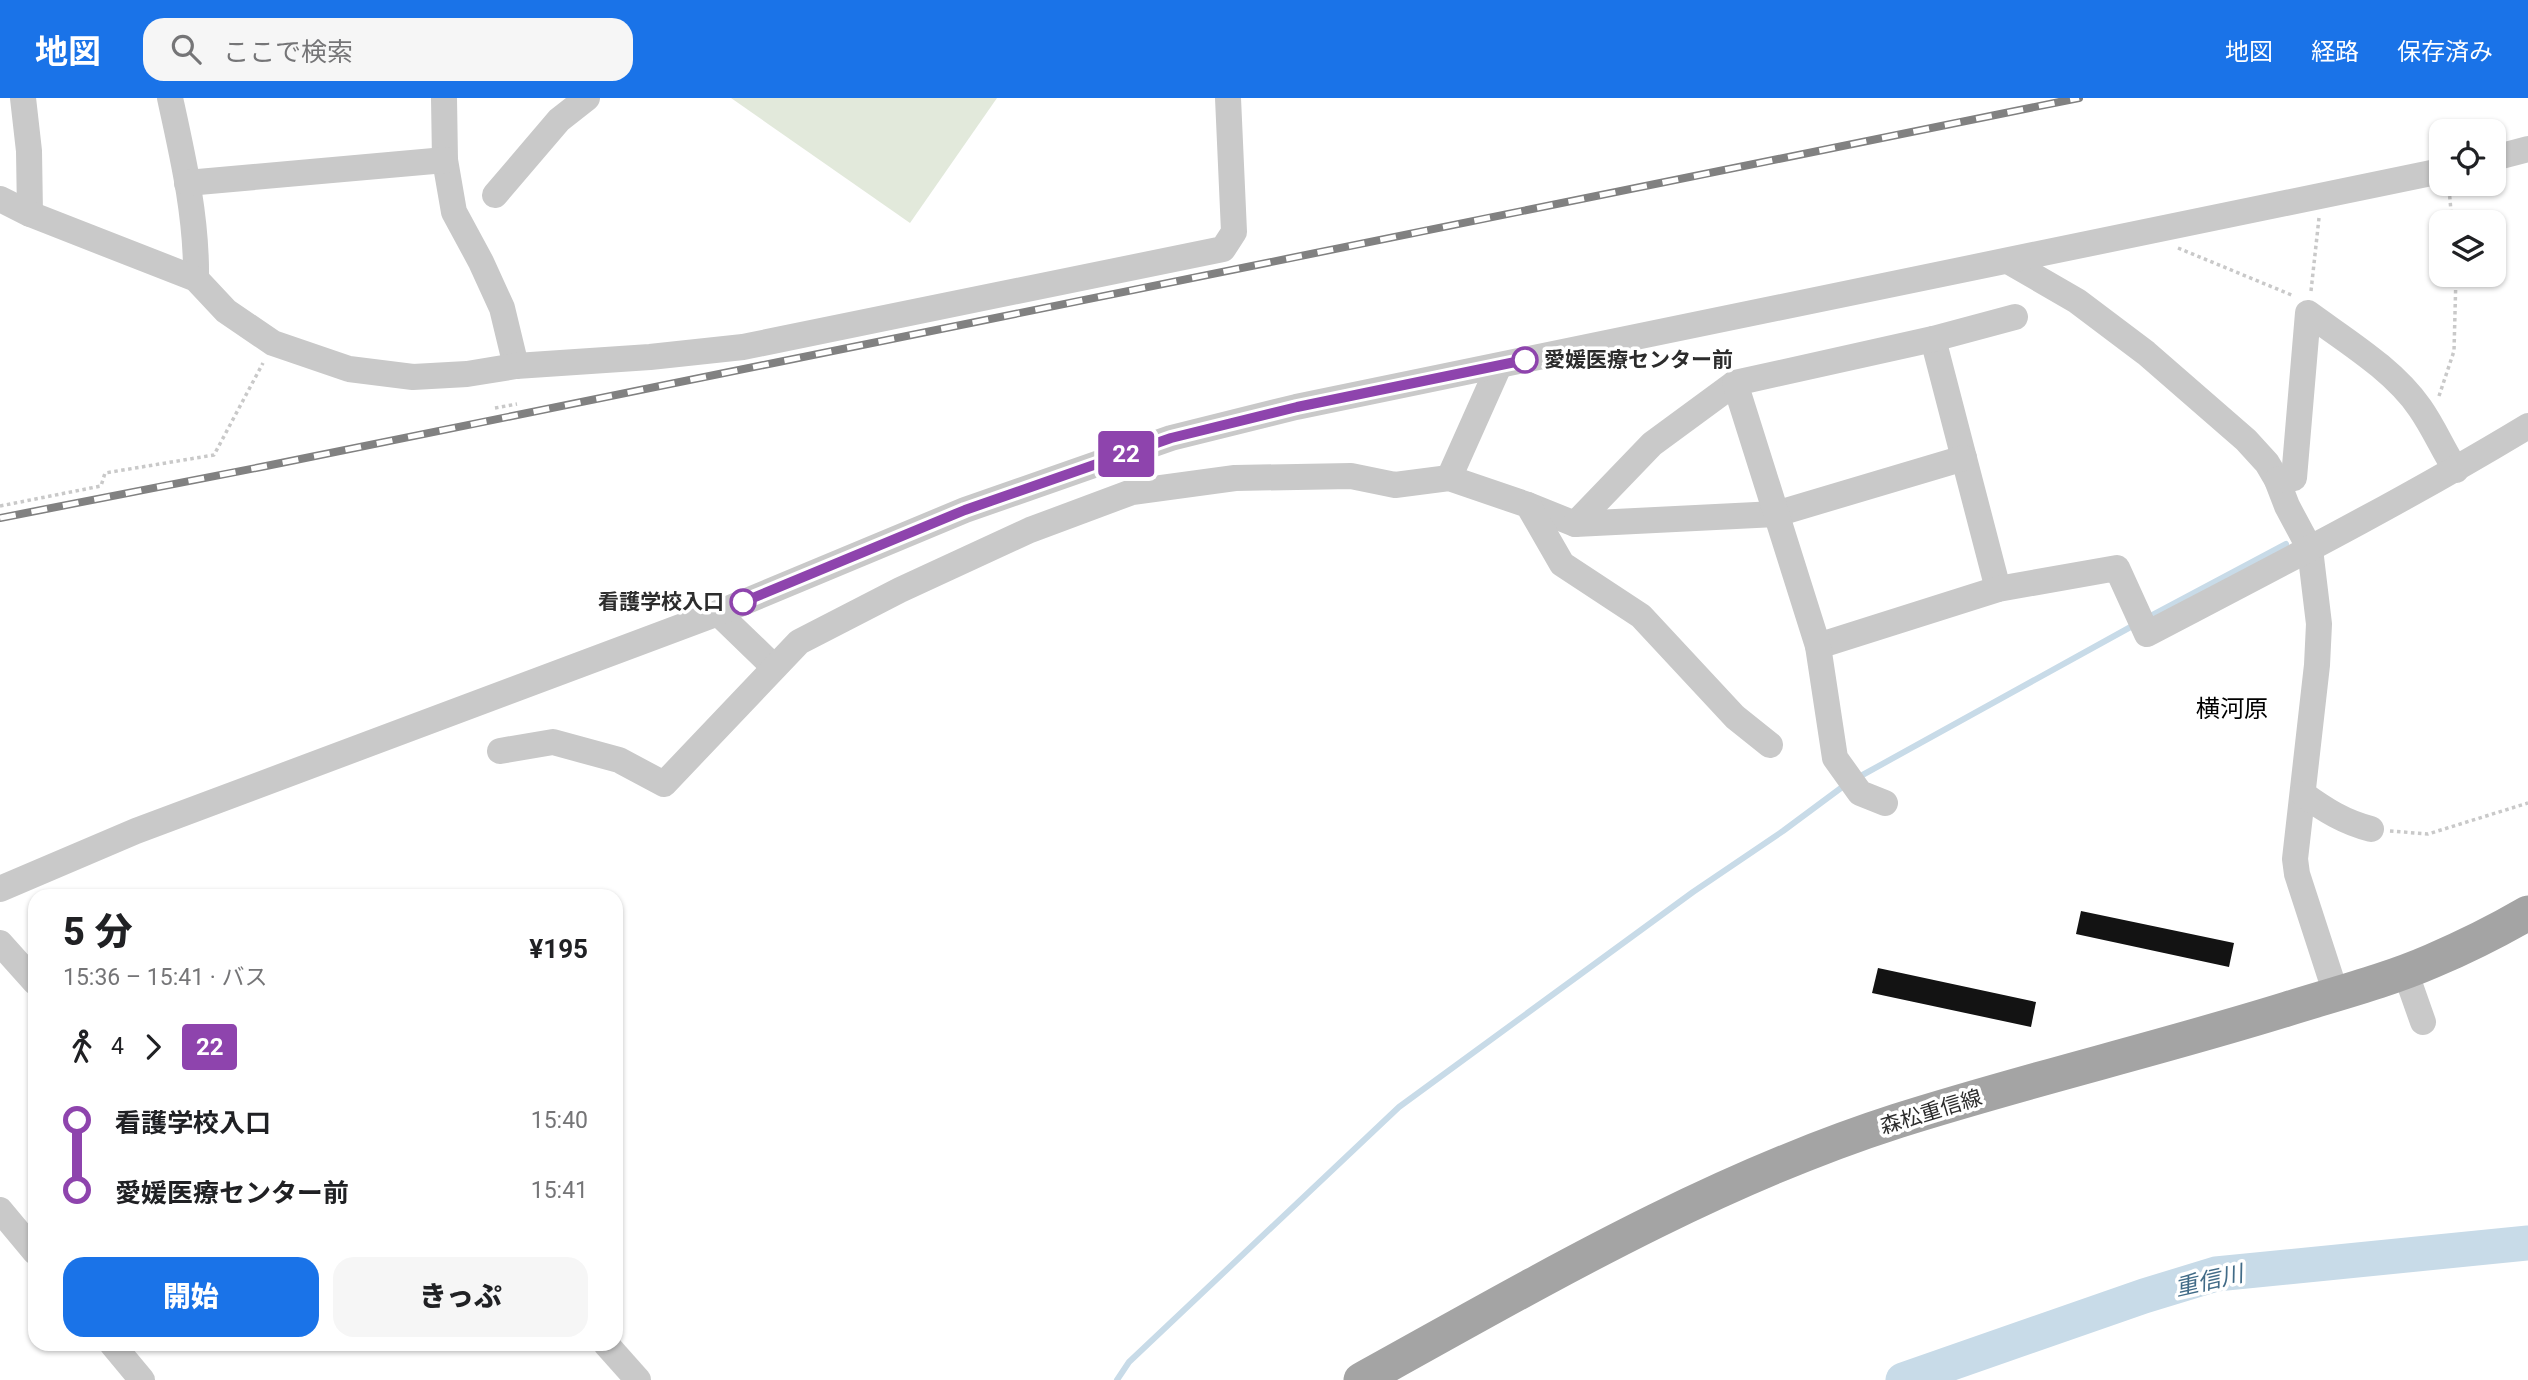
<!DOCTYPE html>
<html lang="ja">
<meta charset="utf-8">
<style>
:root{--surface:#fff;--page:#f6f6f6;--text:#202124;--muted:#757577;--accent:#1a73e8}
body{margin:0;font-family:Roboto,"Noto Sans JP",sans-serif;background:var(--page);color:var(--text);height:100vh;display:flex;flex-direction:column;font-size:26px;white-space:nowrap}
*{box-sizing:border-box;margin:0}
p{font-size:23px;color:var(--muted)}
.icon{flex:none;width:38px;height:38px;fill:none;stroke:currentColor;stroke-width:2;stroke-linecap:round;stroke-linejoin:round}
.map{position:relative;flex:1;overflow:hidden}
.panel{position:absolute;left:28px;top:791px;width:595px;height:462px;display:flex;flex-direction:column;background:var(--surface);border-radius:21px;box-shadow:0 2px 5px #0004}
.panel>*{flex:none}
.badge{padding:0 14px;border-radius:5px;font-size:24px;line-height:46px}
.controls{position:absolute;left:2429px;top:21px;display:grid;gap:14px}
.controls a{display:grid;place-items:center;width:77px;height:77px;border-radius:14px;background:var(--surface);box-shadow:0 2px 5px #0004;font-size:35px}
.map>.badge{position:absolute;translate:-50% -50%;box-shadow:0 0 0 4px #fff}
.legs{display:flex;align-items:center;gap:10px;height:77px;padding:0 35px;font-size:23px}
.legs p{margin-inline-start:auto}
.summary{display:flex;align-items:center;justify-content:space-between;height:119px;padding:0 35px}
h1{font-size:38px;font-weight:800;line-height:52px}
.primary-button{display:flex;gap:14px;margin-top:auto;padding:14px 35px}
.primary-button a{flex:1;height:80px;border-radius:21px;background:var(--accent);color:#fff;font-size:28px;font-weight:800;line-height:80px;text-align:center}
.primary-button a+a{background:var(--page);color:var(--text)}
ul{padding:0 35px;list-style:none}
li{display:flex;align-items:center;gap:24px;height:70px;font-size:26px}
li i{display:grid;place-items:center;width:10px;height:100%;margin:0 9px;background:currentColor}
li i::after{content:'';width:18px;height:18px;margin:-9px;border:5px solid;border-radius:50%;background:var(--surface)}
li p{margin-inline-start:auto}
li:first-child i{background:linear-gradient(#0000 50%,currentColor 0)}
li:last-child i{background:linear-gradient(currentColor 50%,#0000 0)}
header{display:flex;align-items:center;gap:42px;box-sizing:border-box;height:98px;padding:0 35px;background:var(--accent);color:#fff}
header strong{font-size:33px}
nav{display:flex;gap:38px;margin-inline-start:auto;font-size:24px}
.search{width:490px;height:63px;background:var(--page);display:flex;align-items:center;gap:18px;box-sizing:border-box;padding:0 24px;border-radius:21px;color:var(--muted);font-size:26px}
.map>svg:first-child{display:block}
.green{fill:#e2e9db}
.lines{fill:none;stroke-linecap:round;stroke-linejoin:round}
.stream{stroke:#c8dbe8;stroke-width:6}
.river{stroke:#c8dbe8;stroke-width:35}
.building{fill:#131313}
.path{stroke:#c9c9c9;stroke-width:3.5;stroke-dasharray:3.5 3.5;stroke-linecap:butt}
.minor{stroke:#c9c9c9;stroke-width:26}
.major{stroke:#a4a4a4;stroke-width:35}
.rail-casing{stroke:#818181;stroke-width:8}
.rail{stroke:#fff;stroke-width:5;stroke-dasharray:16;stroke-linecap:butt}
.line-1-casing{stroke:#fff;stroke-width:16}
.line-1{stroke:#8e44ad;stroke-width:10}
.stop-1-dot{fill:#fff;stroke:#8e44ad;stroke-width:3.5}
.labels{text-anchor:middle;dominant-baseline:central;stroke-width:7;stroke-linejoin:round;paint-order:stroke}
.stop-label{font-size:21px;font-weight:bold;fill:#2c2c2c;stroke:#fff;text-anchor:start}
.street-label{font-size:21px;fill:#2c2c2c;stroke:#fff}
.water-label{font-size:23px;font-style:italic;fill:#416b87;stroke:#fff}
.quarter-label{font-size:24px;fill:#000;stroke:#fff}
</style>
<header>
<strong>地図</strong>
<div class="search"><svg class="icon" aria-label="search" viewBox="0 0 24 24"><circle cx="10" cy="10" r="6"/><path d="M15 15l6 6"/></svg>ここで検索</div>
<nav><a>地図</a><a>経路</a><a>保存済み</a></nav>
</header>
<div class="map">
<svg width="2528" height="1282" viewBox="0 0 2528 1282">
<rect width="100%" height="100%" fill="#fff"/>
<polygon class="green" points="731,0 997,0 910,125"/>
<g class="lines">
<g class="stream">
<polyline points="2145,521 2286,446"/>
<polyline points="1857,680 2136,526"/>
<polyline points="1117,1282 1129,1264 1399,1009 1693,794 1783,733 1845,687"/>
</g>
<polyline class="river" points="1903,1282 2144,1198 2216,1176 2528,1145"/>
</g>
<g class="building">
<polygon points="2081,813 2234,845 2229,869 2076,836"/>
<polygon points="1878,870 2036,904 2031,929 1872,895"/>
</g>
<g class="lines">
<g class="path">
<polyline points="2449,91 2452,124"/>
<polyline points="2178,150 2294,198"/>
<polyline points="2311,193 2319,120"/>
<polyline points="2439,298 2454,253 2456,177"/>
<polyline points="495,310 517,306"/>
<polyline points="0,408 101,388 105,375 214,357 263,265"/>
<polyline points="2390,733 2428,736 2528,705"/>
</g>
<g class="minor">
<polyline points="23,0 29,53 30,116"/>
<path d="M170 0C183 59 197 120 196 181"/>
<polyline points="444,0 445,62 454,114 481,164 502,210 516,268"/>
<polyline points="2494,60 2528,51"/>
<polyline points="187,85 445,62"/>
<polyline points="495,97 559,22 587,0"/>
<polyline points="0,101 30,116 196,181 226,213 273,245 349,271 413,279 467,276 516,268 650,259 743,249 1223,151 1234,134 1228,0"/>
<polyline points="2008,163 2077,203 2146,255 2246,342 2267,365 2277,382 2287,408 2310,451 2319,526 2317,567 2295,761 2297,776 2336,896"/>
<polyline points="1933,241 1998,491"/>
<polyline points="1449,380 1499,268"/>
<path d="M2277 382 2294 380 2308 215C2346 243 2393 271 2420 310 2434 330 2443 352 2456 372"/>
<polyline points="1528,407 1575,426 1776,416 1964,360"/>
<polyline points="1575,426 1652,346 1735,285"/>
<polyline points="718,515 774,569"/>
<path d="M1818 548 1998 491 2117 470 2147 536C2275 469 2404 403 2528 328"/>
<polyline points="500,653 553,644 619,662 664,686 799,544 900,492 1030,432 1132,394 1235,380 1351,378 1395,387 1449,380 1528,407 1562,466 1641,518 1735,619 1770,647"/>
<path d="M2303 696C2325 712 2344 724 2371 731"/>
<polyline points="1885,705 1860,695 1835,660 1818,548 1735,285 1933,241 2015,219"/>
<polyline points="0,791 136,733 718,515 965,412 1171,340 1296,309 2441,73"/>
<polyline points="0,845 35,884"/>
<polyline points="2405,873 2423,924"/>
<polyline points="0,1112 35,1154"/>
<polyline points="112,1246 142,1282"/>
<polyline points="606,1246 638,1282"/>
</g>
<path class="major" d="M1361 1282C1535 1186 1707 1084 1897 1023 2026 982 2158 951 2287 911 2335 896 2386 883 2432 863 2465 849 2497 833 2528 815"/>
<defs>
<polyline id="rail" points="0,420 266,368 2079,0"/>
</defs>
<use href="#rail" class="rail-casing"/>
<use href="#rail" class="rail"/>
</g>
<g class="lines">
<defs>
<polyline id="line-1" points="743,504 965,412 1171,340 1297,309 1525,262"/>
</defs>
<use href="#line-1" class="line-1-casing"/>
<use href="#line-1" class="line-1"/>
</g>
<g class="stop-1-dot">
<circle cx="1525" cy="262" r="12"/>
<circle cx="743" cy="504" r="12"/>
</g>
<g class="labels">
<g class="stop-label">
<text x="1544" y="262">愛媛医療センター前</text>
<text x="724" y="504" text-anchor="end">看護学校入口</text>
</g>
<g class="street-label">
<text transform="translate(1931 1014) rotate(-17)">森松重信線</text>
</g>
<g class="water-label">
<text transform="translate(2209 1183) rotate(-13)">重信川</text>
</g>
<g class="quarter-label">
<text x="2232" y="611">横河原</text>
</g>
</g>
</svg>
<div class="controls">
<a><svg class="icon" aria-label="locate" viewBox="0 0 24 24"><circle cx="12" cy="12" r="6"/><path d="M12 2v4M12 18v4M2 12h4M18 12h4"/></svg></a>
<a><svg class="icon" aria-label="layers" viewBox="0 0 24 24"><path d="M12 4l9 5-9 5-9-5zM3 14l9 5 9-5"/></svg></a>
</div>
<b class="badge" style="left:1126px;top:356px;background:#8e44ad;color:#fff">22</b>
<section class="panel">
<div class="summary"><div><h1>5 分</h1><p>15:36 – 15:41 · バス</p></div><b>¥195</b></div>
<div class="legs"><svg class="icon" aria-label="walk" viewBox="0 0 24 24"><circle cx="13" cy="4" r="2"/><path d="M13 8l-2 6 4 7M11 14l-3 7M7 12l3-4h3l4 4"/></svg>4<svg class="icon" aria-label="forward" viewBox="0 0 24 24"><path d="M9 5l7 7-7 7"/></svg><b class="badge" style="background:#8e44ad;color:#fff">22</b></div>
<ul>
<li><i style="color:#8e44ad"></i><b>看護学校入口</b><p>15:40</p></li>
<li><i style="color:#8e44ad"></i><b>愛媛医療センター前</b><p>15:41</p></li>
</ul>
<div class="primary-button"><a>開始</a><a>きっぷ</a></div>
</section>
</div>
